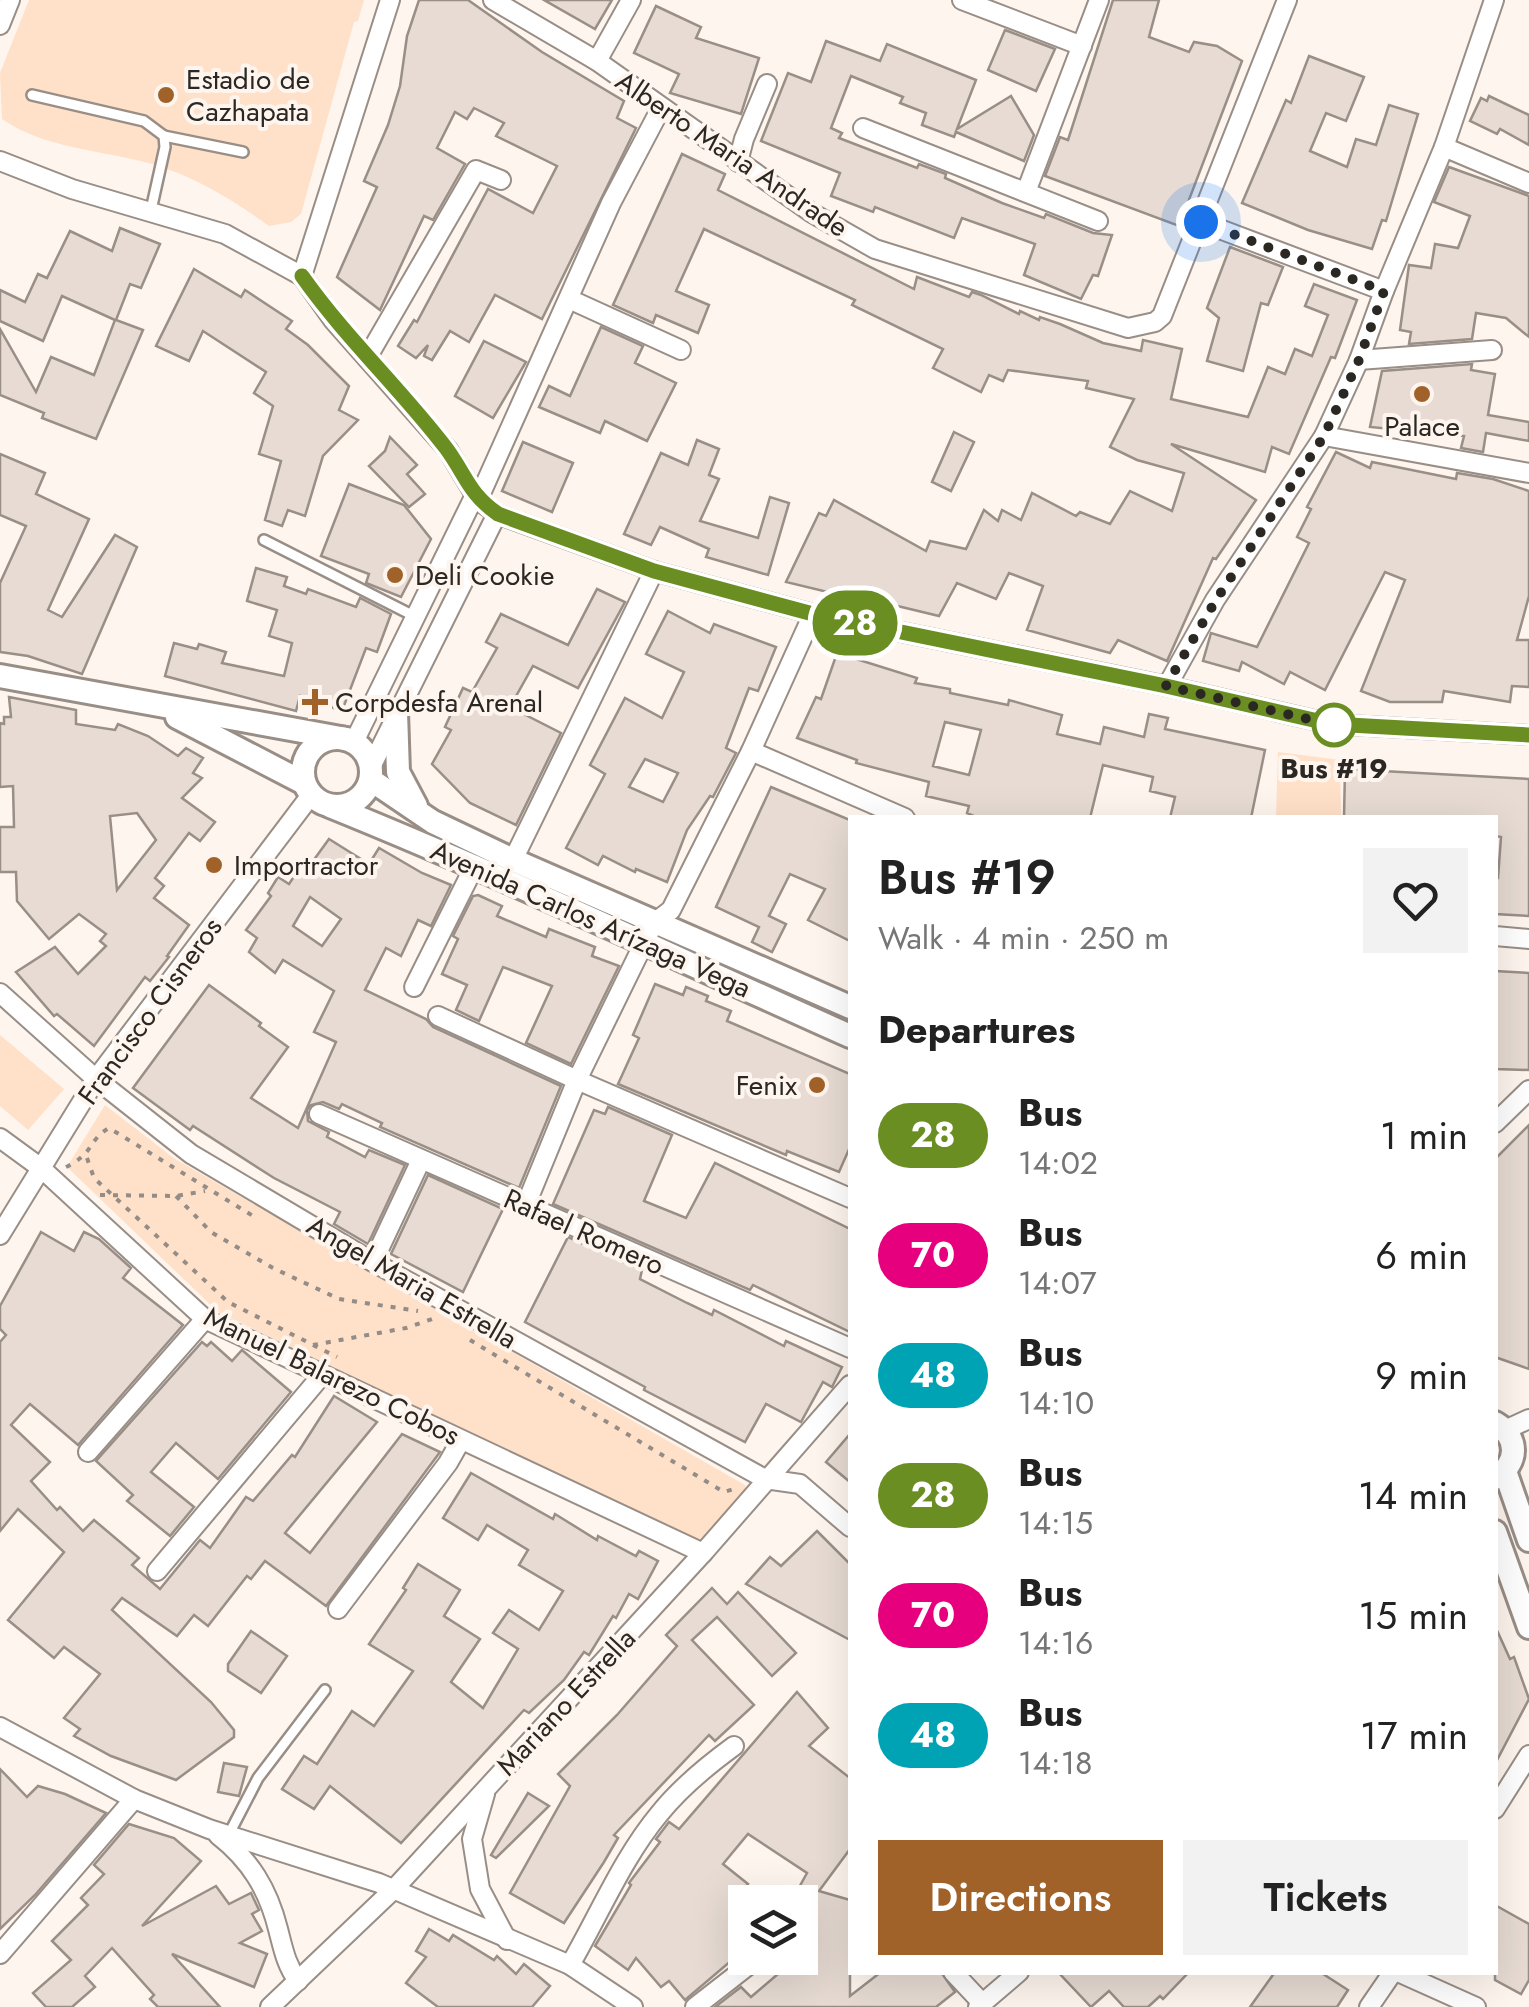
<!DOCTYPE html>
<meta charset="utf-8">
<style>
:root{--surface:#fff;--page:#f2f2f2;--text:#222;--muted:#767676;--accent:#a16229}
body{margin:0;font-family:Jost,sans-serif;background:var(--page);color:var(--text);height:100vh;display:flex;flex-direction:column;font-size:38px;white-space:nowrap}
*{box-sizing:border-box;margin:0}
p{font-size:32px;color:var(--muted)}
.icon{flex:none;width:55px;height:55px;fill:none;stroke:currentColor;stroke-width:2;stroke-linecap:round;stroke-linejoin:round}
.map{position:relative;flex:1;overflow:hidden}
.panel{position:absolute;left:848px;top:815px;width:650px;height:1160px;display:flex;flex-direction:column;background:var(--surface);border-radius:0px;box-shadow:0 10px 40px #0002}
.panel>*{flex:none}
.badge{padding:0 20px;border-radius:32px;font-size:35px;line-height:65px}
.fabs{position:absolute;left:728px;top:1885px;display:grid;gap:20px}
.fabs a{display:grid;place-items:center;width:90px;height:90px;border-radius:0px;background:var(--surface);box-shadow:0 10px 40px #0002;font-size:50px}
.you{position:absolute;width:50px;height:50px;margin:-25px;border:8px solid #fff;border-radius:50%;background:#1a73e8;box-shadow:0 0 0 15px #1a73e833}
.map>.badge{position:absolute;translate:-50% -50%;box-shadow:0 0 0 5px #fff}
h2{padding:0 30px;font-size:38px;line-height:90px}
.round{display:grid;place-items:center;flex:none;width:105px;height:105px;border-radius:0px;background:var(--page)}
.summary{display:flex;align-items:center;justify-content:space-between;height:170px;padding:0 30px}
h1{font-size:48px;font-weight:600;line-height:75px}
.primary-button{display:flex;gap:20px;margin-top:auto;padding:20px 30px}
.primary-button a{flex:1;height:115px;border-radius:0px;background:var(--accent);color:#fff;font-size:40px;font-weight:600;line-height:115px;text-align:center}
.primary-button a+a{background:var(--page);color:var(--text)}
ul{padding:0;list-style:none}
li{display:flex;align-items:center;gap:30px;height:120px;padding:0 30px}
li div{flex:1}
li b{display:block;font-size:38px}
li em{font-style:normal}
li .badge{min-width:110px;font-weight:700;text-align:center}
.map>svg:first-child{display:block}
.green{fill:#ffe0c8}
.building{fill:#e7dbd3;stroke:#998f87;stroke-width:2.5;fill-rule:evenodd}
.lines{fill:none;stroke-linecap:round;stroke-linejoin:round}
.service-casing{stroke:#998e86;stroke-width:14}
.minor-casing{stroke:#998e86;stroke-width:22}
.tertiary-casing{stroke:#998e86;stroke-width:28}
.path{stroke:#938c87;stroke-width:4;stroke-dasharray:5 8;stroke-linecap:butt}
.service{stroke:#fff;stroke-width:9}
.minor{stroke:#fff;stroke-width:18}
.tertiary{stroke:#fff;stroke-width:22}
.line-casing{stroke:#fff;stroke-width:22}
.line{stroke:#6b8e23;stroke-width:15}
.walk{stroke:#2b2723;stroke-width:10;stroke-dasharray:0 18}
.poi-dot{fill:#a16229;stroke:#fef5ee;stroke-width:4}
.stop-dot{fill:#fff;stroke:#6b8e23;stroke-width:5}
.labels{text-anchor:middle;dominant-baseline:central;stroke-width:8;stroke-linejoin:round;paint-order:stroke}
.poi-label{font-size:28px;fill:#2b2723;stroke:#fef5ee;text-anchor:start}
.street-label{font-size:28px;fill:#2b2723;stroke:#fef5ee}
.stop-label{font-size:28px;font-weight:bold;fill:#2b2723;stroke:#fef5ee}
</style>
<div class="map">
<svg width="1529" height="2007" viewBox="0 0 1529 2007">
<rect width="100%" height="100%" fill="#fef5ee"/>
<g class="green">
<path d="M29 0H364L358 21 354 22 301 214 291 222 269 226C233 200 194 176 152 164 103 150 45 149 2 119L0 73Z"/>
<polygon points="1278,752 1340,760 1341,817 1276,817"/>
<polygon points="0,1035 64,1089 28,1130 0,1106"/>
<polygon points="105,1105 175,1159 745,1485 746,1489 709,1534 697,1540 218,1312 67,1167"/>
</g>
<g class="building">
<polygon points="419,0 468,0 542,52 624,101 617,118 636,128 542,319 495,295 469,342 450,331 432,360 424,356 428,345 416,358 398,346 414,320 417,322 488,189 533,213 557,166 496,136 504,123 474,108 467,119 455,112 437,148 465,164 433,220 424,216 380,310 337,277 377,187 364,181 388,125 400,86 407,36"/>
<polygon points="544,0 612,0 595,29"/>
<polygon points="1113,0 1159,0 1149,37 1189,52 1194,42 1217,46 1242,61 1179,226 1045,176 1060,137 1068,140"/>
<polygon points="656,6 701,27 696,38 759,58 741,114 670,93 679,74 634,53"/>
<polygon points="1005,30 1055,49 1036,91 988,70"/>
<polygon points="826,41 880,61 887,44 976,80 957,129 1011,96 1034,135 1024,161 956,132 954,137 922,125 926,113 900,103 903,97 851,76 831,128 842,133 839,138 917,168 919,164 946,174 945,178 1002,203 1044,218 1046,214 1093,233 1112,235 1098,276 1093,275 1081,299 1024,275 1035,244 962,218 954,238 875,207 873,212 831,196 840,173 761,141 788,73 811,82"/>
<polygon points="1309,56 1364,77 1346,121 1326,113 1310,151 1347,167 1356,139 1376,145 1389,105 1418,114 1386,221 1382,220 1372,249 1308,230 1242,203 1286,100 1291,103"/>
<polygon points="1489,96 1529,115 1529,145 1500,129 1497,134 1470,121 1481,98 1487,101"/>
<polygon points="682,154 725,174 718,190 914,289 917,277 969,297 972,292 981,295 1019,314 1020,311 1039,320 1040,317 1060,324 1103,343 1141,351 1143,340 1182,349 1171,399 1248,417 1268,367 1285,374 1295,349 1312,356 1328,315 1305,306 1314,284 1357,300 1335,358 1331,357 1289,454 1272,447 1265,472 1171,444 1256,500 1216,559 1213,558 1167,661 1118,640 1110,653 1027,630 1043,586 1009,573 996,599 957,583 939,616 885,603 883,606 845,592 844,596 786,582 819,513 826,516 834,500 926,551 930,541 966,549 984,510 998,521 1002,510 1021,520 1032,493 1076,516 1080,512 1110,524 1130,491 1172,511 1184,473 1137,460 1110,447 1134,399 1086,388 1088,381 1008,370 1003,381 989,375 981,392 933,368 943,349 852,305 855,300 704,229 676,291 709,305 698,333 656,315 653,323 613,305"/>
<polygon points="1449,167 1529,196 1529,337 1506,318 1476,313 1472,339 1409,344 1411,332 1400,330 1409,265 1431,268 1435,244 1458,248 1470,216 1434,202"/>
<polygon points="120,228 160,244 141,288 130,284 116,320 143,330 96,439 42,418 44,413 0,395 0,329 36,392 51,357 94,375 115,320 62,296 43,341 0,321 0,290 25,302 38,274 47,278 70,231 112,251"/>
<polygon points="1230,247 1283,267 1268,305 1261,303 1243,371 1207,361 1219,318 1207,308"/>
<polygon points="194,269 241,297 245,290 292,321 286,329 308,345 349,386 339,410 358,420 323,456 305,516 288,510 282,526 265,520 281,461 259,454 273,406 254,393 266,372 203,331 189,361 156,346"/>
<polygon points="601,327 643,346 635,363 676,383 647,441 605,421 600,433 539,407 549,386 570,396"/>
<polygon points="484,341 526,362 493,418 455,396"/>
<polygon points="1472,364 1471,370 1495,374 1488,415 1529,422 1529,441 1486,433 1483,452 1461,448 1464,436 1370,427 1382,371"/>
<polygon points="954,432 974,442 951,491 932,482"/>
<polygon points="390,437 417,465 407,474 425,494 409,507 369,466 385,451"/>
<polygon points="697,440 719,449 709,475 719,479 700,521 758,538 770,497 789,503 768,575 706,557 709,549 660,527 651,545 624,534 661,453 688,465"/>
<polygon points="523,442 573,463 552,512 502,491"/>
<polygon points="1336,452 1370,468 1372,462 1456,479 1457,473 1493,479 1529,491 1529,596 1517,640 1529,640 1529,687 1512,686 1510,702 1444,691 1442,702 1390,702 1361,691 1405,580 1385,572 1325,690 1290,672 1284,684 1242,662 1239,671 1203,661 1211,633 1257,647 1309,543 1297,537 1311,509 1307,507"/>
<polygon points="0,454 45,473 36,494 89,519 48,610 62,617 115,535 137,547 82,674 28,656 0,652 0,583 26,526 0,515"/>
<polygon points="349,484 404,505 431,539 401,597 366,583 369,574 321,556"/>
<polygon points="256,568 287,577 284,586 306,594 308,589 356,607 360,598 391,614 377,652 366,648 342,711 300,696 296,711 165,676 174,643 197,649 199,644 226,652 222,663 284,676 292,643 269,636 277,610 247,601"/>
<polygon points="597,589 625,602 578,688 533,666 510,707 561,733 516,825 470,803 432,764 451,730 445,727 463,688 472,692 497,648 486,642 501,614 568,645"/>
<path d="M668 611 710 633 714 624 776 647 758 691 749 688 726 748 736 753 713 797 710 796 687 830 667 882 636 869 635 872 603 856 598 865 566 848 605 774 590 765 625 698 662 718 684 672 646 654ZM645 759 678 773 663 802 629 787Z"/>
<path d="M837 653 917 678 915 683 950 689V693L1008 705 1009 700 1062 715 1057 734 1100 744 1104 727 1144 737 1149 714 1168 718 1165 729 1265 750 1251 818H1170L1175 797 1150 791 1153 777 1103 765 1090 818H978L967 813 969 806 926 796 929 782 856 763 857 760 797 738 816 697 821 699ZM945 722 981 730 969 775 933 766Z"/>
<path d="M9 697 76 710V724L115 730 118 724 148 736 178 756 186 748 203 758 193 773 202 778 182 798 215 822 200 841 189 833 155 878 164 886 154 898 189 925 167 956 169 957 150 981 145 977 94 1046 57 1014 54 1016 16 972 55 947 78 974 106 946 100 941 106 934 79 914 49 939 17 901 16 872H0V827H14L13 786 0 787V723L4 724V717H11ZM137 813 156 840 117 890 110 816Z"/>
<polygon points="1345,769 1529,779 1529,916 1495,914 1495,878 1498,878 1501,837 1495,836 1495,818 1344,818"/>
<polygon points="771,787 850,820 850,941 808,920 825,889 790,874 769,916 786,924 772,952 752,942 759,927 716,907"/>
<path d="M329 839 369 864 379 848 422 873 451 885 431 926 418 920 401 956 386 948 365 990 426 1019 433 1027 561 1086 519 1188 380 1127 382 1123 342 1104 339 1109 323 1102 311 1105 307 1110 308 1121 329 1132 327 1137 365 1157 369 1150 405 1165 368 1244 334 1224 340 1212 274 1178 193 1126 190 1130 133 1088 209 985 261 1023 259 1026 288 1047 251 1098 298 1128 336 1042 314 1032 334 991 283 960 275 973 249 952 257 938 246 930 271 896 268 893 278 877 289 884 307 857 313 861ZM310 897 341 919 322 946 293 926Z"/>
<polygon points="478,895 502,906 497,916 546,937 549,929 595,947 592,956 619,966 571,1064 526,1043 552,986 503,967 479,1021 456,1010 467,985 442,974 458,939 453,936 473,896"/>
<polygon points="1495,971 1529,973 1529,1070 1495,1069"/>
<polygon points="655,984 683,995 686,987 708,996 706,1001 731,1011 727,1021 850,1074 850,1147 839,1172 787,1151 786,1155 618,1084 639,1038 633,1035"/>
<polygon points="608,1107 672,1135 644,1201 686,1218 715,1163 850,1229 850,1332 753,1285 750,1290 553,1204 594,1110 605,1114"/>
<polygon points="1529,1125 1529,1369 1495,1357 1495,1159"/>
<polygon points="428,1175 503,1209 463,1292 391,1254"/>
<polygon points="41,1232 74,1251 84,1232 99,1239 131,1268 123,1278 183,1325 78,1445 30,1404 11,1425 50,1462 31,1481 57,1510 60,1507 83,1531 94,1520 139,1558 132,1565 160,1589 200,1540 210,1548 246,1497 253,1501 292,1455 295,1457 334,1396 377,1422 285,1533 310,1553 402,1434 440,1452 326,1606 265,1561 251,1579 247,1576 208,1626 194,1615 177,1636 122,1598 112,1610 211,1702 234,1730 234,1737 176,1780 111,1756 74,1736 80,1729 64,1718 100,1674 64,1647 54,1658 8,1620 64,1552 18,1509 0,1531 0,1342 6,1335 0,1329 0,1306"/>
<polygon points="568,1237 642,1270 640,1279 687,1303 712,1315 714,1310 784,1346 786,1341 842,1367 832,1387 823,1382 801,1422 766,1404 745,1442 644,1390 645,1387 525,1322"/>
<polygon points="202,1342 207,1346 211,1342 232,1361 242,1350 291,1392 218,1479 176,1443 151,1472 194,1507 170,1536 127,1501 133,1495 96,1461"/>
<polygon points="850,1434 850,1482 826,1462"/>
<polygon points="471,1473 553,1519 555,1514 597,1540 598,1536 636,1556 639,1551 658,1561 638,1599 629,1594 616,1618 613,1616 589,1655 584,1652 564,1680 529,1713 524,1710 401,1843 330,1786 314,1809 282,1789 304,1756 317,1764 352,1711 374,1726 413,1671 369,1644 406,1590 403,1588 418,1564 460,1590 444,1616 480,1639 451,1682 483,1708 518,1649 493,1633 509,1610 539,1630 563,1591 519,1565 528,1550 487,1525 478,1540 443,1518"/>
<polygon points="817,1531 850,1564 850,1640 746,1584 770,1557 781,1566"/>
<polygon points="712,1588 727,1604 738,1592 796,1653 772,1676 717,1617 692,1640 754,1705 715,1741 709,1735 614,1835 618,1838 604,1862 564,1923 510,1893 570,1786 558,1774 617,1715 677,1646 666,1635"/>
<polygon points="1495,1626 1510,1659 1514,1657 1529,1699 1495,1764"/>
<polygon points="251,1631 287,1656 261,1693 228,1671 228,1664"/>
<polygon points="797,1692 828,1728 809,1746 850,1778 850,1849 819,1891 850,1900 850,1996 881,1972 941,1972 955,1992 936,2007 715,2007 741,1987 751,1997 812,1945 800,1933 800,1902 791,1902 807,1873 748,1834 723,1864 748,1884 739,1895 745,1896 745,1949 685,2000 669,1981 661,1987 636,1958 628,1970 595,1946 631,1885 629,1883 660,1842 656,1839 669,1822 679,1829"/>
<polygon points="224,1763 247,1767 239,1796 218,1792"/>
<polygon points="0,1769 27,1797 38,1786 65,1794 106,1813 35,1895 0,1929"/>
<polygon points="528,1793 549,1806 496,1858 491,1855"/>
<polygon points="129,1824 174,1838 201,1861 142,1926 216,1886 229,1904 251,1893 259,1910 252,1914 262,1931 240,1943 267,1954 254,1987 172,1954 220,2007 158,2007 150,1999 154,1995 112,1948 85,1976 95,1987 72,2007 46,2007 33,1993 71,1960 52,1941 88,1905 81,1898 104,1874 94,1865"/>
<polygon points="1495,1905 1529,1924 1529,1980 1521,1994 1495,1980"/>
<polygon points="429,1929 449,1941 453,1935 494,1960 497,1956 516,1974 524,1964 550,1986 532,2007 438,2007 406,1983 426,1957 416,1951"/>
<polygon points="1058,1972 1189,1972 1163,1999 1160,1996 1148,2007 1124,2007 1109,1991 1091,2007"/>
<polygon points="1275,1972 1320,1972 1348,1990 1337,2007 1250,2007"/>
</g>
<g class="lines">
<defs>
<g id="service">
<polyline points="32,95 144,121 164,136 165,147 151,210"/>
<polyline points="164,136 243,152"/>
<polyline points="264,540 416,617"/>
<polyline points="229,1834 258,1778 325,1690"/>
</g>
<g id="minor">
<polyline points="493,0 597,61 812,213 875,249 1128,328 1155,322 1162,316 1287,0"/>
<polyline points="962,0 1082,46"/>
<polyline points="0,25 10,0"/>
<polyline points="597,61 631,0"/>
<polyline points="863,128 1098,221"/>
<polyline points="1444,147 1529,183"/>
<polyline points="0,161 72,189 225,234 302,276 333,320 448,450 478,500 497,514 654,571 813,614 1167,686 1331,724 1529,735"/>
<polyline points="738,162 744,139 767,84"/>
<polyline points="1026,192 1099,0"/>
<polyline points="1201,222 1384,291"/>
<polyline points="302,276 390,0"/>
<polyline points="569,299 681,350"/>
<polyline points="367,358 476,170 501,180"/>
<polyline points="1359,360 1492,350"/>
<polyline points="1324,436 1529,473"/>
<polyline points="478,500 611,203 661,108"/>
<polyline points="1167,686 1215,600 1324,436 1359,360 1384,291 1444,147 1494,0"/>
<polyline points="354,742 475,495"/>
<polyline points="751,751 905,818"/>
<polyline points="371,767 497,514"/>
<polyline points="513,860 654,571"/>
<polyline points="1495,936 1529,939"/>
<polyline points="414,987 475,865"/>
<polyline points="0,993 96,1079 191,1154 373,1262 765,1479 800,1484 850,1527"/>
<polyline points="438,1016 577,1080 850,1198"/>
<polyline points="319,1114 850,1348"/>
<polyline points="1495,1123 1529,1090"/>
<polyline points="0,1138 41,1168 205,1319 703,1553"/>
<polyline points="525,1207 577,1080 643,945 654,923 671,910 751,751 813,614"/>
<polyline points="0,1235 96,1079 311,795"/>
<polyline points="373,1262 421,1160"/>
<polyline points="1505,1430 1529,1419"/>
<polyline points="88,1452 205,1319"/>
<polyline points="157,1571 322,1375"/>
<polyline points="338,1609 448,1463 461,1440"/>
<polyline points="0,1727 134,1799 209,1829 379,1883 570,1965 633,2007"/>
<polyline points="485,1794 472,1839 480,1889 507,1940"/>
<polyline points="1495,1809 1529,1755"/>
<path d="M218 1835C250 1860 268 1889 278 1929 283 1948 286 1965 298 1981"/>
<polyline points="0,1954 134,1799"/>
<path d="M570 1965C599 1915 623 1857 660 1813 681 1787 708 1765 734 1746"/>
<polyline points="953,1972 983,2004"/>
<polyline points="1398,1972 1476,2007"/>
<polyline points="270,2007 394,1889 703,1553 850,1385"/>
<polyline points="695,2007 758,1958"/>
<polyline points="978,2007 1019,1972"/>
<polyline points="1369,2007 1393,1972"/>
</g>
<g id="tertiary">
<polyline points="0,676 346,739"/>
<polyline points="396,712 398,772 416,806"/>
<polyline points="177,717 304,783"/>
<circle cx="337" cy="772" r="34"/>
<polyline points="371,780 433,822 513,860 850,1007"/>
<path d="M330 806C506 877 677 959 850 1036"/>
<path d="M1495 1423C1519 1437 1519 1463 1495 1478"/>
<polyline points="1505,1471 1529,1540"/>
<polyline points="1495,1532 1529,1627"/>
</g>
</defs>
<use href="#service" class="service-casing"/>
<use href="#minor" class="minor-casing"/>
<use href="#tertiary" class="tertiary-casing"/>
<g class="path">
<polyline points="87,1158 94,1178 228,1302 337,1357"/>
<path d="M66 1167C95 1153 87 1141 109 1128L258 1219"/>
<polyline points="100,1195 176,1196 205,1191"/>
<polyline points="176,1196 211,1232 273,1268 339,1299 418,1311"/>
<polyline points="470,1340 724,1492 734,1489"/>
<polyline points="313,1345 406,1328 435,1318"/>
</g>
<use href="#service" class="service"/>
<use href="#minor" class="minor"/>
<use href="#tertiary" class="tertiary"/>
</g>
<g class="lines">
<defs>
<path id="line" d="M302 276C345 337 400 388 446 448 466 475 468 493 498 514L654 571 813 614 1166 686 1331 724 1529 735"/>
</defs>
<use href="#line" class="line-casing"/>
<use href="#line" class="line"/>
<polyline class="walk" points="1201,222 1384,291 1359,360 1324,436 1216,600 1166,686 1334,725"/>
</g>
<g class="poi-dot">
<circle cx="166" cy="95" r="10"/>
<circle cx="1422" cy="394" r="10"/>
<circle cx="395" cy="575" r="10"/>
<path d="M310 687h10v10h10v10h-10v10h-10v-10h-10v-10h10z"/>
<circle cx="214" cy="865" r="10"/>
<circle cx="817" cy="1085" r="10"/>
</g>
<circle class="stop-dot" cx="1334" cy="725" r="20"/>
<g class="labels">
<g class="poi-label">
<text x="186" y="79">Estadio de<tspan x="186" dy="32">Cazhapata</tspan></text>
<text x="1422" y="426" text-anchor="middle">Palace</text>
<text x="415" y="575">Deli Cookie</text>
<text x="335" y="702">Corpdesfa Arenal</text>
<text x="234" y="865">Importractor</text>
<text x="797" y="1085" text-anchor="end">Fenix</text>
</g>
<g class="street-label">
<text transform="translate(732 154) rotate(34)">Alberto Maria Andrade</text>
<text transform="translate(591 919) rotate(24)">Avenida Carlos Arízaga Vega</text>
<text transform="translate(150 1011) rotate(-54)">Francisco Cisneros</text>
<text transform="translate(584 1232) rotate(24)">Rafael Romero</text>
<text transform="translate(412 1282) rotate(30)">Angel Maria Estrella</text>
<text transform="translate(332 1376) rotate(26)">Manuel Balarezo Cobos</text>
<text transform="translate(566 1702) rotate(-47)">Mariano Estrella</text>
</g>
<g class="stop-label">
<text x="1334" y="768">Bus #19</text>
</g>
</g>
</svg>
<div class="fabs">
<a><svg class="icon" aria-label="layers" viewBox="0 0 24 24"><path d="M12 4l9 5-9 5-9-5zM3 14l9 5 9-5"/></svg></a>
</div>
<div class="you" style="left:1201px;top:222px"></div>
<b class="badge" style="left:855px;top:623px;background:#6b8e23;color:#fff">28</b>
<section class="panel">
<div class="summary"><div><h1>Bus #19</h1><p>Walk · 4 min · 250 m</p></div><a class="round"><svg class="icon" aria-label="heart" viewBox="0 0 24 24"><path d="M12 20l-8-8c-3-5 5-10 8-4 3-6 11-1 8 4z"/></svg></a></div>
<h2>Departures</h2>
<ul>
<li><span class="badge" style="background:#6b8e23;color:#fff">28</span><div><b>Bus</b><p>14:02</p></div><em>1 min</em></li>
<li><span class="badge" style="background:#e6007e;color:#fff">70</span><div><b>Bus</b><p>14:07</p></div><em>6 min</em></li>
<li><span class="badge" style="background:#00a3b4;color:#fff">48</span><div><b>Bus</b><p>14:10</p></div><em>9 min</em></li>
<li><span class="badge" style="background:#6b8e23;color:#fff">28</span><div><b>Bus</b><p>14:15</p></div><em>14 min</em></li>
<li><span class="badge" style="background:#e6007e;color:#fff">70</span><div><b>Bus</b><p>14:16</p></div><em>15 min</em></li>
<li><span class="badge" style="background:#00a3b4;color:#fff">48</span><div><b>Bus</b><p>14:18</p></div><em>17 min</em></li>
</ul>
<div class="primary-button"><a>Directions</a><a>Tickets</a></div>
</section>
</div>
